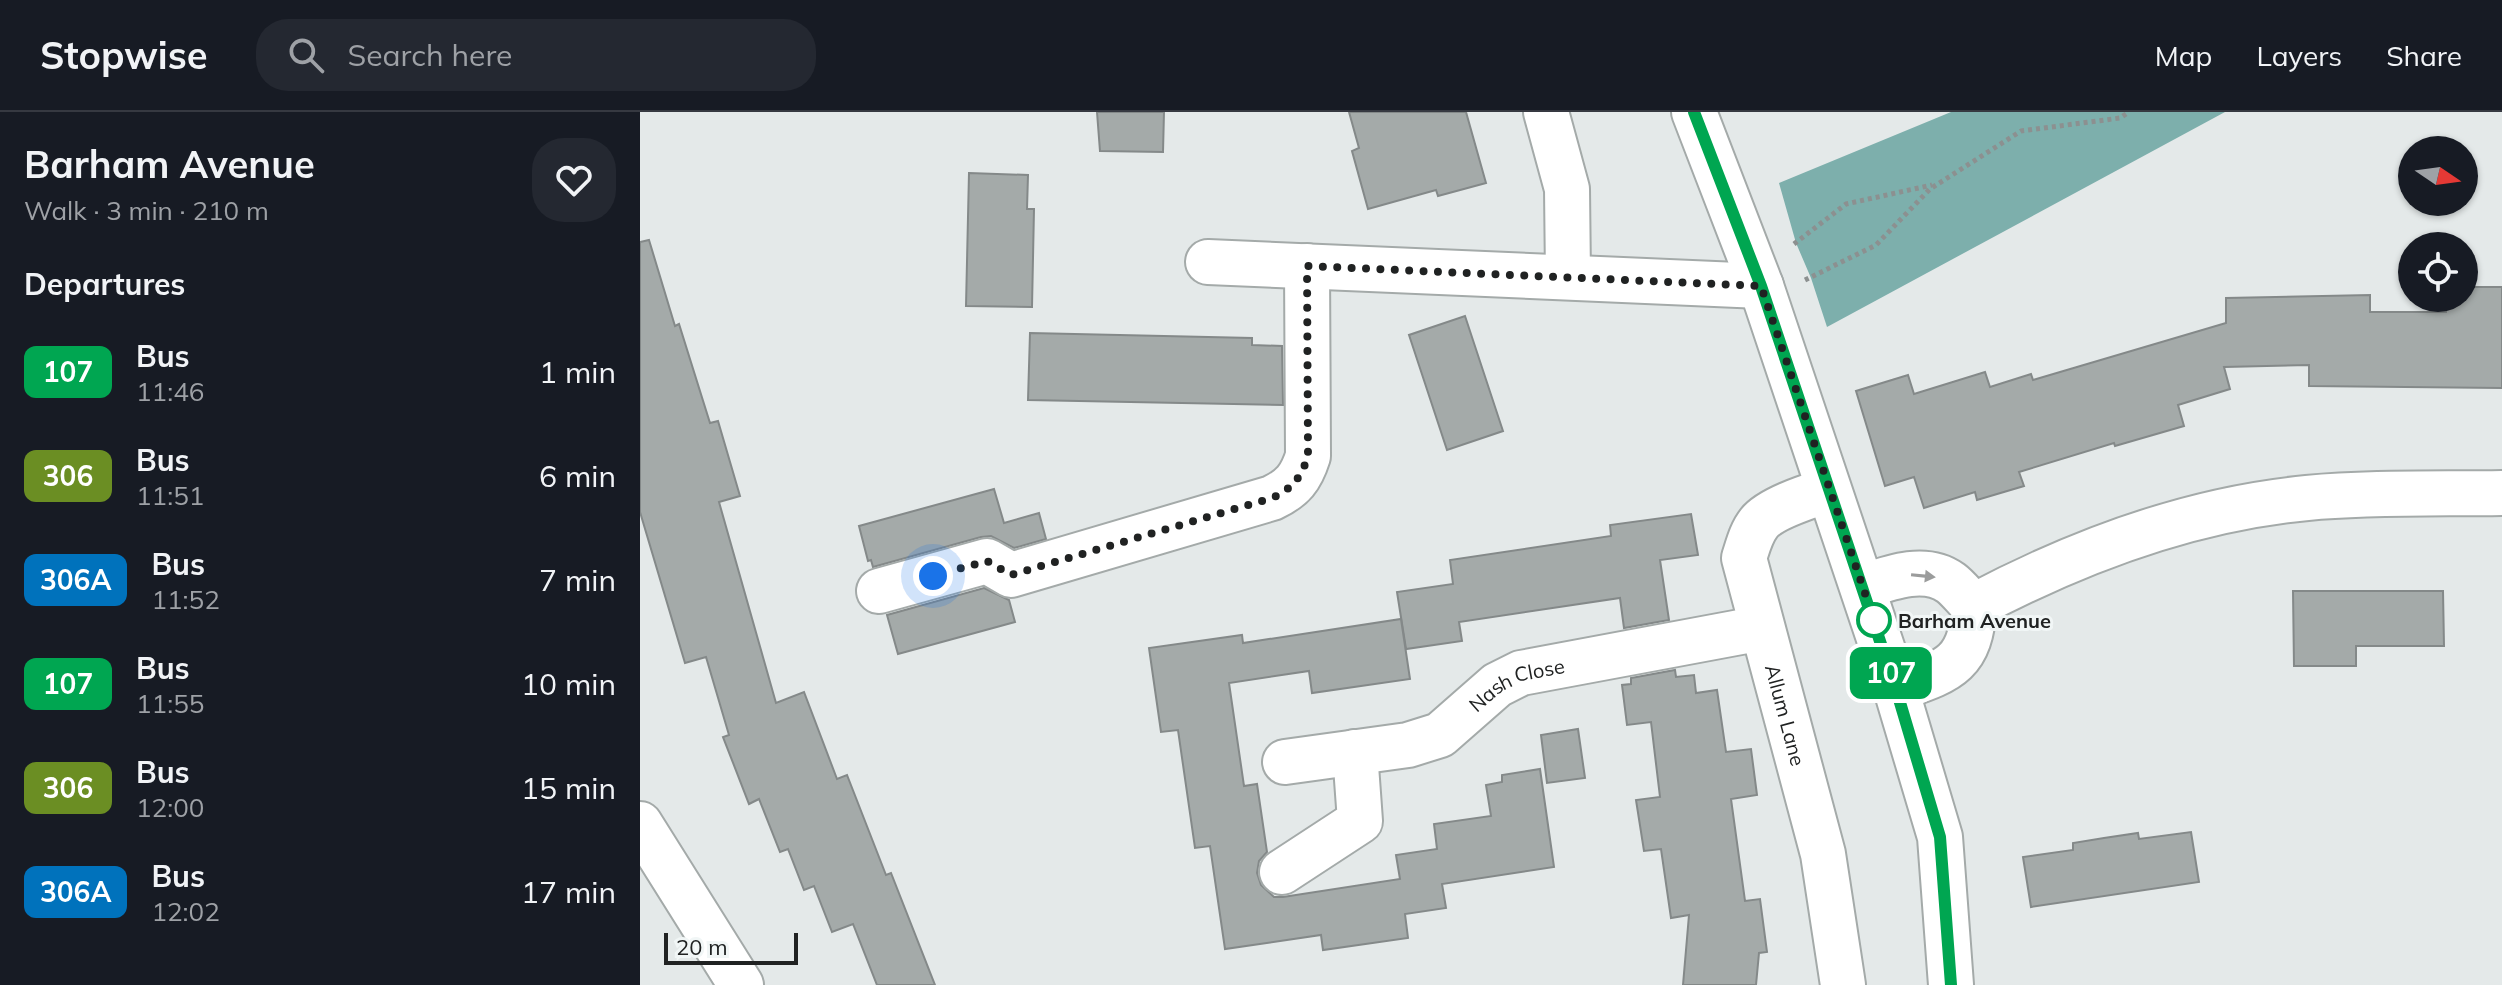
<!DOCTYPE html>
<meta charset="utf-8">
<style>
:root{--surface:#171b24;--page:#242831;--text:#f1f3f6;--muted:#9ea1a6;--line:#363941}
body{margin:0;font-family:Mulish,sans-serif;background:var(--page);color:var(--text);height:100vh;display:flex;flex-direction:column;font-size:30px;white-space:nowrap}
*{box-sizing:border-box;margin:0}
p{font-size:26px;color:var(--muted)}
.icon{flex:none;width:44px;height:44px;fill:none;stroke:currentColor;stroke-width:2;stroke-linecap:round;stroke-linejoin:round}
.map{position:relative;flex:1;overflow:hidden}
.side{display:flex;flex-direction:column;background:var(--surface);width:640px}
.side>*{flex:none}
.badge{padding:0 16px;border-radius:12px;font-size:28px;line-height:52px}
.needle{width:52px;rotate:103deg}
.tools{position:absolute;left:1758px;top:24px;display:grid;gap:16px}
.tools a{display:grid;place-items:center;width:80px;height:80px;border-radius:50%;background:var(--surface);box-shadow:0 2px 6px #0004;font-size:40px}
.scale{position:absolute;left:24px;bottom:20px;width:134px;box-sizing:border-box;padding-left:8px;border:4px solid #202222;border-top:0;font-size:22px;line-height:28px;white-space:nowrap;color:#202222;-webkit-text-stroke:6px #f1f6f6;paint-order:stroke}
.you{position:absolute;width:40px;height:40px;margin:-20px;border:6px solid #fff;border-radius:50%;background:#1a73e8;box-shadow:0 0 0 12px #1a73e833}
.map>.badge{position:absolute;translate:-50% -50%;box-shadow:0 0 0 4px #fff}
h2{padding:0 24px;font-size:30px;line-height:72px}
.round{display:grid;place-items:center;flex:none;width:84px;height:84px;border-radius:32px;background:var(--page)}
.summary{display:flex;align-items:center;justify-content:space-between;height:136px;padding:0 24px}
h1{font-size:38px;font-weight:700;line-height:60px}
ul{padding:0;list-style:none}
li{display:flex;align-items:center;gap:24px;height:104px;padding:0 24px}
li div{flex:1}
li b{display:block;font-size:30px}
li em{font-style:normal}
li .badge{min-width:88px;font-weight:700;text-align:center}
header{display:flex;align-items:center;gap:48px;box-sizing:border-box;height:112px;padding:0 40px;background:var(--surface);border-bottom:2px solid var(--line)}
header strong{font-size:38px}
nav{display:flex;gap:44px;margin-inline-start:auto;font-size:28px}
.search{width:560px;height:72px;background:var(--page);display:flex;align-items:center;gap:20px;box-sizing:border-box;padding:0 28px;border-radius:32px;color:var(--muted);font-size:30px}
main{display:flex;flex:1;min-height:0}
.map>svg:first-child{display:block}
.forest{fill:#7dafac}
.building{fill:#a4aaa9;stroke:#848989;stroke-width:2}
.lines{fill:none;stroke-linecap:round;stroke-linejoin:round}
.minor-casing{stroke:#a4aaa9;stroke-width:48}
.major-casing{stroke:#a4aaa9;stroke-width:48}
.path{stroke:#8c9090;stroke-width:5;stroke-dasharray:4 4;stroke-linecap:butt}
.minor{stroke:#fff;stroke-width:44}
.major{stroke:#fff;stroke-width:44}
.oneway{fill:#9b9c9c}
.line-casing{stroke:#fff;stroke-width:18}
.line{stroke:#00a651;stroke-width:12}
.walk{stroke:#202222;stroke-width:8;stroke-dasharray:0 14.4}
.stop-dot{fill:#fff;stroke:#00a651;stroke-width:4}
.labels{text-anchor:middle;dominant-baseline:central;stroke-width:6;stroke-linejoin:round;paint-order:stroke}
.stop-label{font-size:20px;font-weight:bold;fill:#202222;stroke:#f1f6f6;text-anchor:start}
.street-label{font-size:20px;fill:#202222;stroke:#f1f6f6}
</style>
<header>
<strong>Stopwise</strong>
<div class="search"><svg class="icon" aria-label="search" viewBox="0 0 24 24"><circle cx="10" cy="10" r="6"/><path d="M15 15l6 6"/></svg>Search here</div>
<nav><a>Map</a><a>Layers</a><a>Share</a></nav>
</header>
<main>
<section class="side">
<div class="summary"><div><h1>Barham Avenue</h1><p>Walk · 3 min · 210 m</p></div><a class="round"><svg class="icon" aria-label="heart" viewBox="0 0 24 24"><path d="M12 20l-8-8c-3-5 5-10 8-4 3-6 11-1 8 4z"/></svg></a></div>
<h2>Departures</h2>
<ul>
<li><span class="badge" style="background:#00a651;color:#fff">107</span><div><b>Bus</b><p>11:46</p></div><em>1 min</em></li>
<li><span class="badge" style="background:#6b8e23;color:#fff">306</span><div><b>Bus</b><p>11:51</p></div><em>6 min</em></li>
<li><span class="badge" style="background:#0072bc;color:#fff">306A</span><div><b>Bus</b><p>11:52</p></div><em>7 min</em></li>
<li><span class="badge" style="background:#00a651;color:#fff">107</span><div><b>Bus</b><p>11:55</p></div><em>10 min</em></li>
<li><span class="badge" style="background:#6b8e23;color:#fff">306</span><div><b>Bus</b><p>12:00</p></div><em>15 min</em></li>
<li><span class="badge" style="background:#0072bc;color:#fff">306A</span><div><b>Bus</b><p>12:02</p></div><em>17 min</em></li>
</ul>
</section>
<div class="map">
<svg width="1862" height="873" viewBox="0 0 1862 873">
<rect width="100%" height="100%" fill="#e4e9e9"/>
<polygon class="forest" points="1311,0 1585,0 1187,215 1171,166 1156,131 1139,71"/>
<g class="building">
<polygon points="457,0 524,0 523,40 460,39"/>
<polygon points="709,0 826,0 846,71 798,84 796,78 728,97 712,39 719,36"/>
<polygon points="329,61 388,63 387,97 394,97 392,195 326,194"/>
<polygon points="9,128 35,214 39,212 70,311 78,309 100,384 79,390 136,591 164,580 197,667 207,663 246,763 251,761 295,873 237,873 213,812 192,820 174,774 164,778 148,737 140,740 119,687 109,692 83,625 89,623 66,545 45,551 0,400 0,130"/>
<polygon points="1824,175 1862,175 1862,276 1669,274 1669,253 1584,255 1590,277 1538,293 1544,314 1475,334 1474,331 1379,360 1384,374 1337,388 1335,380 1284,396 1274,365 1245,374 1216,279 1268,263 1274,282 1345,260 1350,275 1391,262 1393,268 1586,211 1586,186 1730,183 1730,200 1806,200 1806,186 1824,186"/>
<polygon points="825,204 863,319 807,338 769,223"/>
<polygon points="390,221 612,226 612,233 642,234 643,293 388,288"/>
<polygon points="354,377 364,411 399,401 406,427 374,436 351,424 341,425 233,455 231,448 228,449 219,414"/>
<polygon points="1051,402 1058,443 1020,448 1029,508 984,516 980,486 819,510 822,529 766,537 757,480 813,472 810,448 971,424 970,413"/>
<polygon points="344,476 369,488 375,510 258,542 247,503"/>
<polygon points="1653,479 1803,479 1804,534 1716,534 1716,554 1654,554"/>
<polygon points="761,507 770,567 672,581 669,559 589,571 604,674 617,672 627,740 619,749 617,761 621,773 634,785 643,785 760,767 756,743 797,737 794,712 851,704 846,673 862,670 862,663 900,657 914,755 802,772 806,796 765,802 768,826 683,838 681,823 585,837 570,734 555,736 538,618 521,620 509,536 602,523 603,531"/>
<polygon points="1035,558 1036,565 1054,563 1056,581 1077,578 1086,640 1111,637 1117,683 1091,687 1105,789 1120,787 1127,840 1119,841 1116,873 1043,873 1049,803 1031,806 1021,737 1004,739 996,688 1020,685 1011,610 987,613 982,573 991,572 991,566"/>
<polygon points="938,617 945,666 907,671 901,623"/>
<polygon points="1551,720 1559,770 1391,795 1383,745 1433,738 1433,731 1464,726 1498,721 1499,727"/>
</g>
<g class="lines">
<defs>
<g id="minor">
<polyline points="906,0 927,77 928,165"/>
<polyline points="568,150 1121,174"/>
<path id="s1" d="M1188 378C1170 384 1131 396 1119 411 1111 421 1108 434 1104 446L1183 742 1203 873"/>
<path d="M1223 475C1249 466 1285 452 1311 471 1319 477 1326 487 1334 494 1331 554 1307 559 1256 577"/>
<path d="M239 479 347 449 371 463 632 386C653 376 661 366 668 344L667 154"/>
<path d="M1334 494C1438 439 1549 397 1667 386 1731 380 1798 382 1862 381"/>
<path id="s2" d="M645 650 768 633 800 623 857 573 881 561 1122 516"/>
<polyline points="0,712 101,873"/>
<polyline points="642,760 720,709 715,640"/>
</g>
<polyline id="major" points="1054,0 1121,174 1256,577 1300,725 1311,873"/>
</defs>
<use href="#minor" class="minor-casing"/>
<use href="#major" class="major-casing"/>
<g class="path">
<polyline points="1154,132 1206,92 1292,73"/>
<polyline points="1165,168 1236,133 1290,77 1381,19 1480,6 1489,0"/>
</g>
<use href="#minor" class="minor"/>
<use href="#major" class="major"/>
</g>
<defs><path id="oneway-solid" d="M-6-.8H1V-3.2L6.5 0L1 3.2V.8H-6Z" transform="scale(2)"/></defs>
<use class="oneway" href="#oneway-solid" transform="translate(1283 464) rotate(6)"/>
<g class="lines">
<defs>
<polyline id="line" points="1054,0 1121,174 1256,577 1300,725 1311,873"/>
</defs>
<use href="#line" class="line-casing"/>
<use href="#line" class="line"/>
<path class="walk" d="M293 464 347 449 371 463 632 386C653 376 661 366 668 344L667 154 1121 174 1234 508"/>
</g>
<circle class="stop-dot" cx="1234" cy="508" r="16"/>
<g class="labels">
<g class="stop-label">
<text x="1258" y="508">Barham Avenue</text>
</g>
<g class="street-label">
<text stroke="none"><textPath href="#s2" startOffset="252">Nash Close</textPath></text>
<text stroke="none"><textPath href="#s1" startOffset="278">Allum Lane</textPath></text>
</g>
</g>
</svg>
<div class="tools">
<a><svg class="needle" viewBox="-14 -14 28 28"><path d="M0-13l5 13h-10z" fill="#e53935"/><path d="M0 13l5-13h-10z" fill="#9ea1a6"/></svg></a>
<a><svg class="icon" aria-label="locate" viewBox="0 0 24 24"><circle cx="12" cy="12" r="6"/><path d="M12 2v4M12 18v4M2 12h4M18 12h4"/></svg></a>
</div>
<div class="scale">20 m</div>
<div class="you" style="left:293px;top:464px"></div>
<b class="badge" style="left:1251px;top:561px;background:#00a651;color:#fff">107</b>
</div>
</main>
